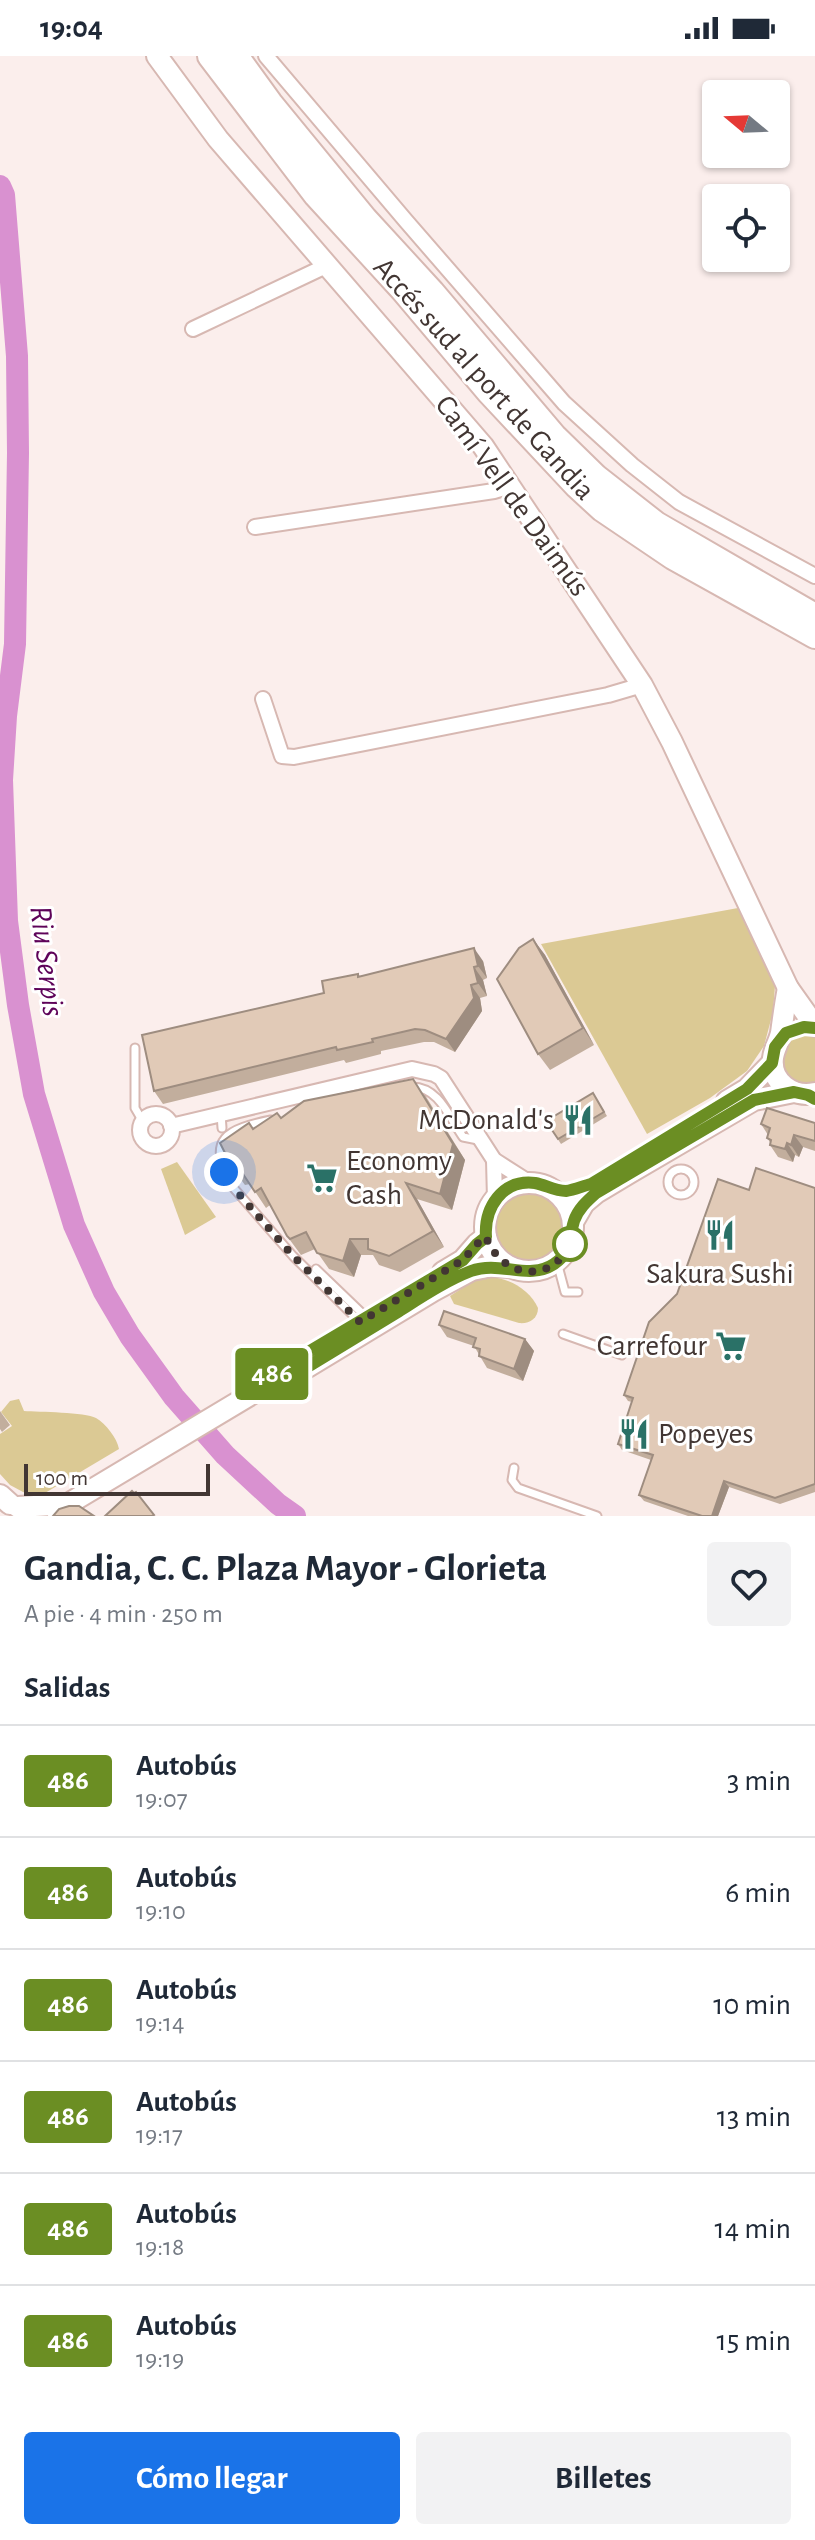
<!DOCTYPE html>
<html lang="es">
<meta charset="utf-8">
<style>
:root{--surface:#fff;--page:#f2f2f3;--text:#1f2937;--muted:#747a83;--line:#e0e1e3;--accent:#1a73e8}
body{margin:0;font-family:"Alegreya Sans",sans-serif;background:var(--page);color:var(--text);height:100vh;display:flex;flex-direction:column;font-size:30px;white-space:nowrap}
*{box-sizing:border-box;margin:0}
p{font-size:26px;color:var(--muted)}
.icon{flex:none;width:44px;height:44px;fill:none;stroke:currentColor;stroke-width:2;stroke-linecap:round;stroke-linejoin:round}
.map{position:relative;height:1460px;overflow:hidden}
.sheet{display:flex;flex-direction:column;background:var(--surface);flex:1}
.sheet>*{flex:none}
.badge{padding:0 16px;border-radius:6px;font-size:28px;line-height:52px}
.needle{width:52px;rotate:289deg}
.buttons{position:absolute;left:702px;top:24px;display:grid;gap:16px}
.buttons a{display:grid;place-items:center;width:88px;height:88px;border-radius:8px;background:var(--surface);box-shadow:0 2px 6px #0004;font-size:40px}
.scale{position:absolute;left:24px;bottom:20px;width:186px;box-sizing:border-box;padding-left:8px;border:4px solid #423633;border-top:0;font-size:22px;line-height:28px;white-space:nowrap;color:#423633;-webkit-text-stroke:6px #fff;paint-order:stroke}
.you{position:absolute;width:40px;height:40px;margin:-20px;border:6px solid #fff;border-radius:50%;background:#1a73e8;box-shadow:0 0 0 12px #1a73e833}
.map>.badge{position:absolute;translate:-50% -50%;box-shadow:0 0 0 4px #fff}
h2{padding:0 24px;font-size:30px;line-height:72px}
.round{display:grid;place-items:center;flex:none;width:84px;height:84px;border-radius:8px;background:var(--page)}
.head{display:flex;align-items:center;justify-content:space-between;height:136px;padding:0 24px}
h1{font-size:38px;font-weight:600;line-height:60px}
.action{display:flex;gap:16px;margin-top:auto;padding:16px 24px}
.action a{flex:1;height:92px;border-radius:8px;background:var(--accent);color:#fff;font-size:32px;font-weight:600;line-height:92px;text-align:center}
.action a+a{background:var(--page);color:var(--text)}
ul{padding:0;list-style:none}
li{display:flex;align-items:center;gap:24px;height:112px;padding:0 24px;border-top:2px solid var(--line)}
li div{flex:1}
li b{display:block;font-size:30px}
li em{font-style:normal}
li .badge{min-width:88px;font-weight:700;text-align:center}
.status{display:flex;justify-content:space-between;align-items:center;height:56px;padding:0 40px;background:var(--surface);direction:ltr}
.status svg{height:22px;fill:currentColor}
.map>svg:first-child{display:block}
.green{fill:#dbc994}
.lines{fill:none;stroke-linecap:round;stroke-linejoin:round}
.river{stroke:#d991d0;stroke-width:22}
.lane-casing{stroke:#d7b8b2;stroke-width:11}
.street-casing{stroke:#d7b8b2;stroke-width:18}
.secondary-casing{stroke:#d7b8b2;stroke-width:24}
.highway-casing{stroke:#d7b8b2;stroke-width:28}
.lane{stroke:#fff;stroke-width:7}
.street{stroke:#fff;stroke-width:14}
.secondary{stroke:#fff;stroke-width:20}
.highway{stroke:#fff;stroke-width:24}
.wall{fill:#c2ae9d}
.shaded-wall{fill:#9e8d80}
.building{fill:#e1cab7;stroke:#9e8d80;stroke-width:2}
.line-casing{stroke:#fff;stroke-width:18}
.line{stroke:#6b8e23;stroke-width:12}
.walk{stroke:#423633;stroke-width:8;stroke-dasharray:0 14.4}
.stop-dot{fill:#fff;stroke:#6b8e23;stroke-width:4}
.labels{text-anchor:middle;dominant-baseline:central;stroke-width:6;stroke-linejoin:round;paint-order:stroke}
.street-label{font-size:30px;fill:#423633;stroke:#fff}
.poi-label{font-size:30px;fill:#423633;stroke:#fff;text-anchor:end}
.water-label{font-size:32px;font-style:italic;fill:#5e0359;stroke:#fff}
</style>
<div class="status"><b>19:04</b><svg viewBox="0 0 49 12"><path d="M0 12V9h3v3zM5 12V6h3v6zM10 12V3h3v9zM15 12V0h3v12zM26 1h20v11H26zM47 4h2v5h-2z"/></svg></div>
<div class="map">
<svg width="815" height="1460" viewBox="0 0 815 1460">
<rect width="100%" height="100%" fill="#fbeeec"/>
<g class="green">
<polygon points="738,852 775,930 773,956 764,990 747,1015 710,1042 647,1078 541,888"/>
<path d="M809 977 815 979V1028C776 1036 766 980 809 977Z"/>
<polygon points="177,1106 216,1161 185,1179 161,1113"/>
<circle cx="529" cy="1170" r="35"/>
<path d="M490 1221C509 1222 530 1234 538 1252 538 1263 529 1268 519 1267L454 1248 450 1240 475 1224Z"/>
<path d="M19 1343 24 1355C39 1356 85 1356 96 1362 106 1368 117 1382 119 1393L45 1437 32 1438 23 1436 10 1429 0 1418V1378L12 1370 1 1356 10 1345Z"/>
</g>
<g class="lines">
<polyline class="river" points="0,130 4,139 17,300 18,397 15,588 6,660 2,724 7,865 18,949 34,1038 74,1169 104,1236 130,1280 174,1341 225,1399 278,1448 295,1460"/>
<defs>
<g id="lane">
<polyline points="135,992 135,1052 142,1064"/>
<path d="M412 1031C439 1031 449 1061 463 1081L478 1084"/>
<polyline points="221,1058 222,1072"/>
<path d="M271 1064C228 1073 205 1082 231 1129L293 1200 360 1266"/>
<circle cx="681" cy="1126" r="13"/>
<polyline points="557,1206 565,1236 578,1236"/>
<polyline points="316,1213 367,1262"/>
<polyline points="563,1278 622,1299"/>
<polyline points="514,1412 512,1424 518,1432 597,1460"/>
</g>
<g id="street">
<polyline points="266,0 406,165 564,347 632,409 679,446 815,520"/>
<polyline points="193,273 328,209"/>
<polyline points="255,471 494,435 511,430"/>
<polyline points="263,643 282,700 294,701 608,639 642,629"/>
<circle cx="156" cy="1074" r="16"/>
<polyline points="171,1070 412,1013 434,1018 441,1022 494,1104 530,1127"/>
<polyline points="494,1104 495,1143"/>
</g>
<g id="secondary">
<polyline points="157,0 218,83 483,390 642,629 672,686 788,932 815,970"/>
<path d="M788 932C785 947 783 962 781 977 779 986 774 993 773 1002 770 1026 793 1042 815 1037"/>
<polyline points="727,1045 747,1033 772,1007"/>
<circle cx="529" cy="1171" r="44"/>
<polyline points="573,1166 584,1147 596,1137 631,1116 754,1044 794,1036"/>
<polyline points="443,1216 463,1204 477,1188 486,1181"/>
<polyline points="0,1439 10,1448"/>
<polyline points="18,1451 68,1448"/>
<polyline points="58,1460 73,1445 260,1333 276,1330 433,1235 472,1214 492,1210 510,1211"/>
</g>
<g id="highway">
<polyline points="210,0 316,139 403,234 489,336 577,430 602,453 673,501 815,580"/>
<polyline points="236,0 270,47 365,163 432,236 554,380 596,421 656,468 815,560"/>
</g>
</defs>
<use href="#lane" class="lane-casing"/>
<use href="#street" class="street-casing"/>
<use href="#secondary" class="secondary-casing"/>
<use href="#highway" class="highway-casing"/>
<use href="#lane" class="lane"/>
<use href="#street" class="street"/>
<use href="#secondary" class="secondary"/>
<use href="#highway" class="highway"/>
</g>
<g class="wall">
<polygon points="533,883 545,899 594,989 550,1014 538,998"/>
<polygon points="483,905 487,922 483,924 487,940 480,942 482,955 455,996 434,986 424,986 381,995 381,998 346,1007 344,1004 163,1048 154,1035 358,918 360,920"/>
<polygon points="593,1037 607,1060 561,1088 546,1065"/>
<polygon points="425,1039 465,1104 452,1154 417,1143 444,1191 400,1216 379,1209 373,1199 361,1199 354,1221 329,1213 315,1193 301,1199 287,1180 270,1149 266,1152 250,1128 245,1129 233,1113 253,1072 281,1062"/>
<polygon points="815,1067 815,1095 803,1091 799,1101 795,1099 793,1106 778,1101 770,1089 770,1086 767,1082 768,1079 761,1068"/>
<polygon points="815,1132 815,1436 780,1448 729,1431 718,1460 688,1460 644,1445 639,1439 651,1404 622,1394 618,1388 632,1346 628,1345 624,1339 677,1238 749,1134"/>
<polygon points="439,1269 525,1283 534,1295 523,1325 487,1312 474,1290 447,1281"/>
<polygon points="0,1355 10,1369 2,1376 0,1373"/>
</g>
<g class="shaded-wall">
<polygon points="533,883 545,899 594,989 583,972"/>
<polygon points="474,892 483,905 487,922 478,910"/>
<polygon points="474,911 483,924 487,940 478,927"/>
<polygon points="471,929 480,942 482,955 455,996 446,983"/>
<polygon points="413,1023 465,1104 452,1154 440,1138"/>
<polygon points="794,1079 803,1091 799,1101 791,1089"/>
<polygon points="787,1087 795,1099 793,1106 785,1093"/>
<polygon points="406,1127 417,1143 444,1191 433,1175"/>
<polygon points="350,1183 361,1199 354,1221 343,1205"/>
<polygon points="525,1283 534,1295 523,1325 514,1313"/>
<polygon points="724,1425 729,1431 718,1460 712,1460"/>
</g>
<g class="building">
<polygon points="533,883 583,972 538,998 497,923 519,892"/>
<polygon points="474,892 478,910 474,911 478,927 471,929 474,942 446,983 425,974 415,973 372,983 373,986 337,994 336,991 154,1035 142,979 324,937 322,925 358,918 358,921"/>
<polygon points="413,1023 453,1088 440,1138 406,1127 433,1175 389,1200 368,1193 368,1183 350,1183 343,1205 317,1197 306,1176 290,1183 287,1180 261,1132 255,1136 239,1112 233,1113 220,1087 249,1067 253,1073 277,1057 281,1062 304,1045"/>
<polygon points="593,1037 604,1056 558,1083 546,1065"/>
<polygon points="767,1052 815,1067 815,1085 794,1079 791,1089 787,1087 785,1093 770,1089 771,1084 767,1082 770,1072 761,1068"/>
<polygon points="756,1112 815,1132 815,1428 775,1442 724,1425 712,1460 702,1460 639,1439 653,1399 618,1388 633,1342 624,1339 649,1266 677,1238 718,1123 749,1134"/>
<polygon points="444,1255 525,1283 514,1313 479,1300 480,1293 473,1291 476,1282 439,1269"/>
<polygon points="132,1435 134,1437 136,1436 154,1459 152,1460 105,1460"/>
<polygon points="69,1450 79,1450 94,1460 53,1460 59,1453"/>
</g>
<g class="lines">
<defs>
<path id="line" d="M815 972 804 971 786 977 775 991 772 1007 747 1033 591 1128C583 1130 574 1134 566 1135 554 1135 546 1129 535 1127 502 1123 484 1152 486 1181L477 1188 463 1204 268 1320 260 1333 276 1330C316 1306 356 1281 396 1257 420 1242 445 1225 471 1215 500 1204 529 1225 554 1208 574 1194 568 1184 574 1165 578 1153 587 1145 596 1137L754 1044 794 1036 808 1039 815 1043"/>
</defs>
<use href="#line" class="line-casing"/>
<use href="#line" class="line"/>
<path class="walk" d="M224 1116 231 1129 293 1200 360 1266 463 1204 477 1188 486 1181C501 1221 550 1230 570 1188"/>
</g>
<defs>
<symbol id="restaurant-bare" viewBox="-9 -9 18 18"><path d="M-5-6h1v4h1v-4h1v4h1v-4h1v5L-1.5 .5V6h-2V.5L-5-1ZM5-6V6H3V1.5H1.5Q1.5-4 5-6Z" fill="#2a7167" stroke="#fff" stroke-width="2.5" paint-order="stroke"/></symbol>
<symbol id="supermarket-bare" viewBox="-9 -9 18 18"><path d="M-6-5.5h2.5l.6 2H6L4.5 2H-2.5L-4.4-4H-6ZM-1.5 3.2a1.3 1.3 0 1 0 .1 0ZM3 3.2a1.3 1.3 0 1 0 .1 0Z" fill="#2a7167" stroke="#fff" stroke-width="2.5" paint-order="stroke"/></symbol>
</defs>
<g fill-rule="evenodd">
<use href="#restaurant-bare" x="556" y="1042" width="44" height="44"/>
<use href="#supermarket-bare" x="300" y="1100" width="44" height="44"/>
<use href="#restaurant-bare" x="698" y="1157" width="44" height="44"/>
<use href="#supermarket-bare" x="709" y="1268" width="44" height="44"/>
<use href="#restaurant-bare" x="612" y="1356" width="44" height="44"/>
</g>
<circle class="stop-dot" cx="570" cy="1188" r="16"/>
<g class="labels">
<g class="street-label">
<text transform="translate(484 323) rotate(48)">Accés sud al port de Gandia</text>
<text transform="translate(512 440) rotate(54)">Camí Vell de Daimús</text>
</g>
<g class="poi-label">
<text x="554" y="1064">McDonald's</text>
<text x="346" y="1105" text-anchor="start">Economy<tspan x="346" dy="34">Cash</tspan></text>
<text x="720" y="1218" text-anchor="middle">Sakura Sushi</text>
<text x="707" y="1290">Carrefour</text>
<text x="658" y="1378" text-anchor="start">Popeyes</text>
</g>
<g class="water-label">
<text transform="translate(47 905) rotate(83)">Riu Serpis</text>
</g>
</g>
</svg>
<div class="buttons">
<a><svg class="needle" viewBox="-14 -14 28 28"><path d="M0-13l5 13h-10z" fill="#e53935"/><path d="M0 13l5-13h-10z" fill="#747a83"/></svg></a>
<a><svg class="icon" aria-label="locate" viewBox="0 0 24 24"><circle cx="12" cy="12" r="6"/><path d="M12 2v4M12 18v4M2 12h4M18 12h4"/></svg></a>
</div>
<div class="scale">100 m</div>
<div class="you" style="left:224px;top:1116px"></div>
<b class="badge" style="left:272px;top:1318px;background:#6b8e23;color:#fff">486</b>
</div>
<section class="sheet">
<div class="head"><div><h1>Gandia, C. C. Plaza Mayor - Glorieta</h1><p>A pie · 4 min · 250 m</p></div><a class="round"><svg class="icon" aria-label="heart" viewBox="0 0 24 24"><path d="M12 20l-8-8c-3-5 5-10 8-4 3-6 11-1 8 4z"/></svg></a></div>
<h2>Salidas</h2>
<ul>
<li><span class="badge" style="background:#6b8e23;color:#fff">486</span><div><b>Autobús</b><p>19:07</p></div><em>3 min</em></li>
<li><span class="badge" style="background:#6b8e23;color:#fff">486</span><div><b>Autobús</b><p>19:10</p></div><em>6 min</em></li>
<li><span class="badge" style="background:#6b8e23;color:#fff">486</span><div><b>Autobús</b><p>19:14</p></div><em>10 min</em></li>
<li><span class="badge" style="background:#6b8e23;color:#fff">486</span><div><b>Autobús</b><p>19:17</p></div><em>13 min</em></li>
<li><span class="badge" style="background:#6b8e23;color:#fff">486</span><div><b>Autobús</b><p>19:18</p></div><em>14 min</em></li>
<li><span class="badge" style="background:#6b8e23;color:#fff">486</span><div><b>Autobús</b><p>19:19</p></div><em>15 min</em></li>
</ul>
<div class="action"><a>Cómo llegar</a><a>Billetes</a></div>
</section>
